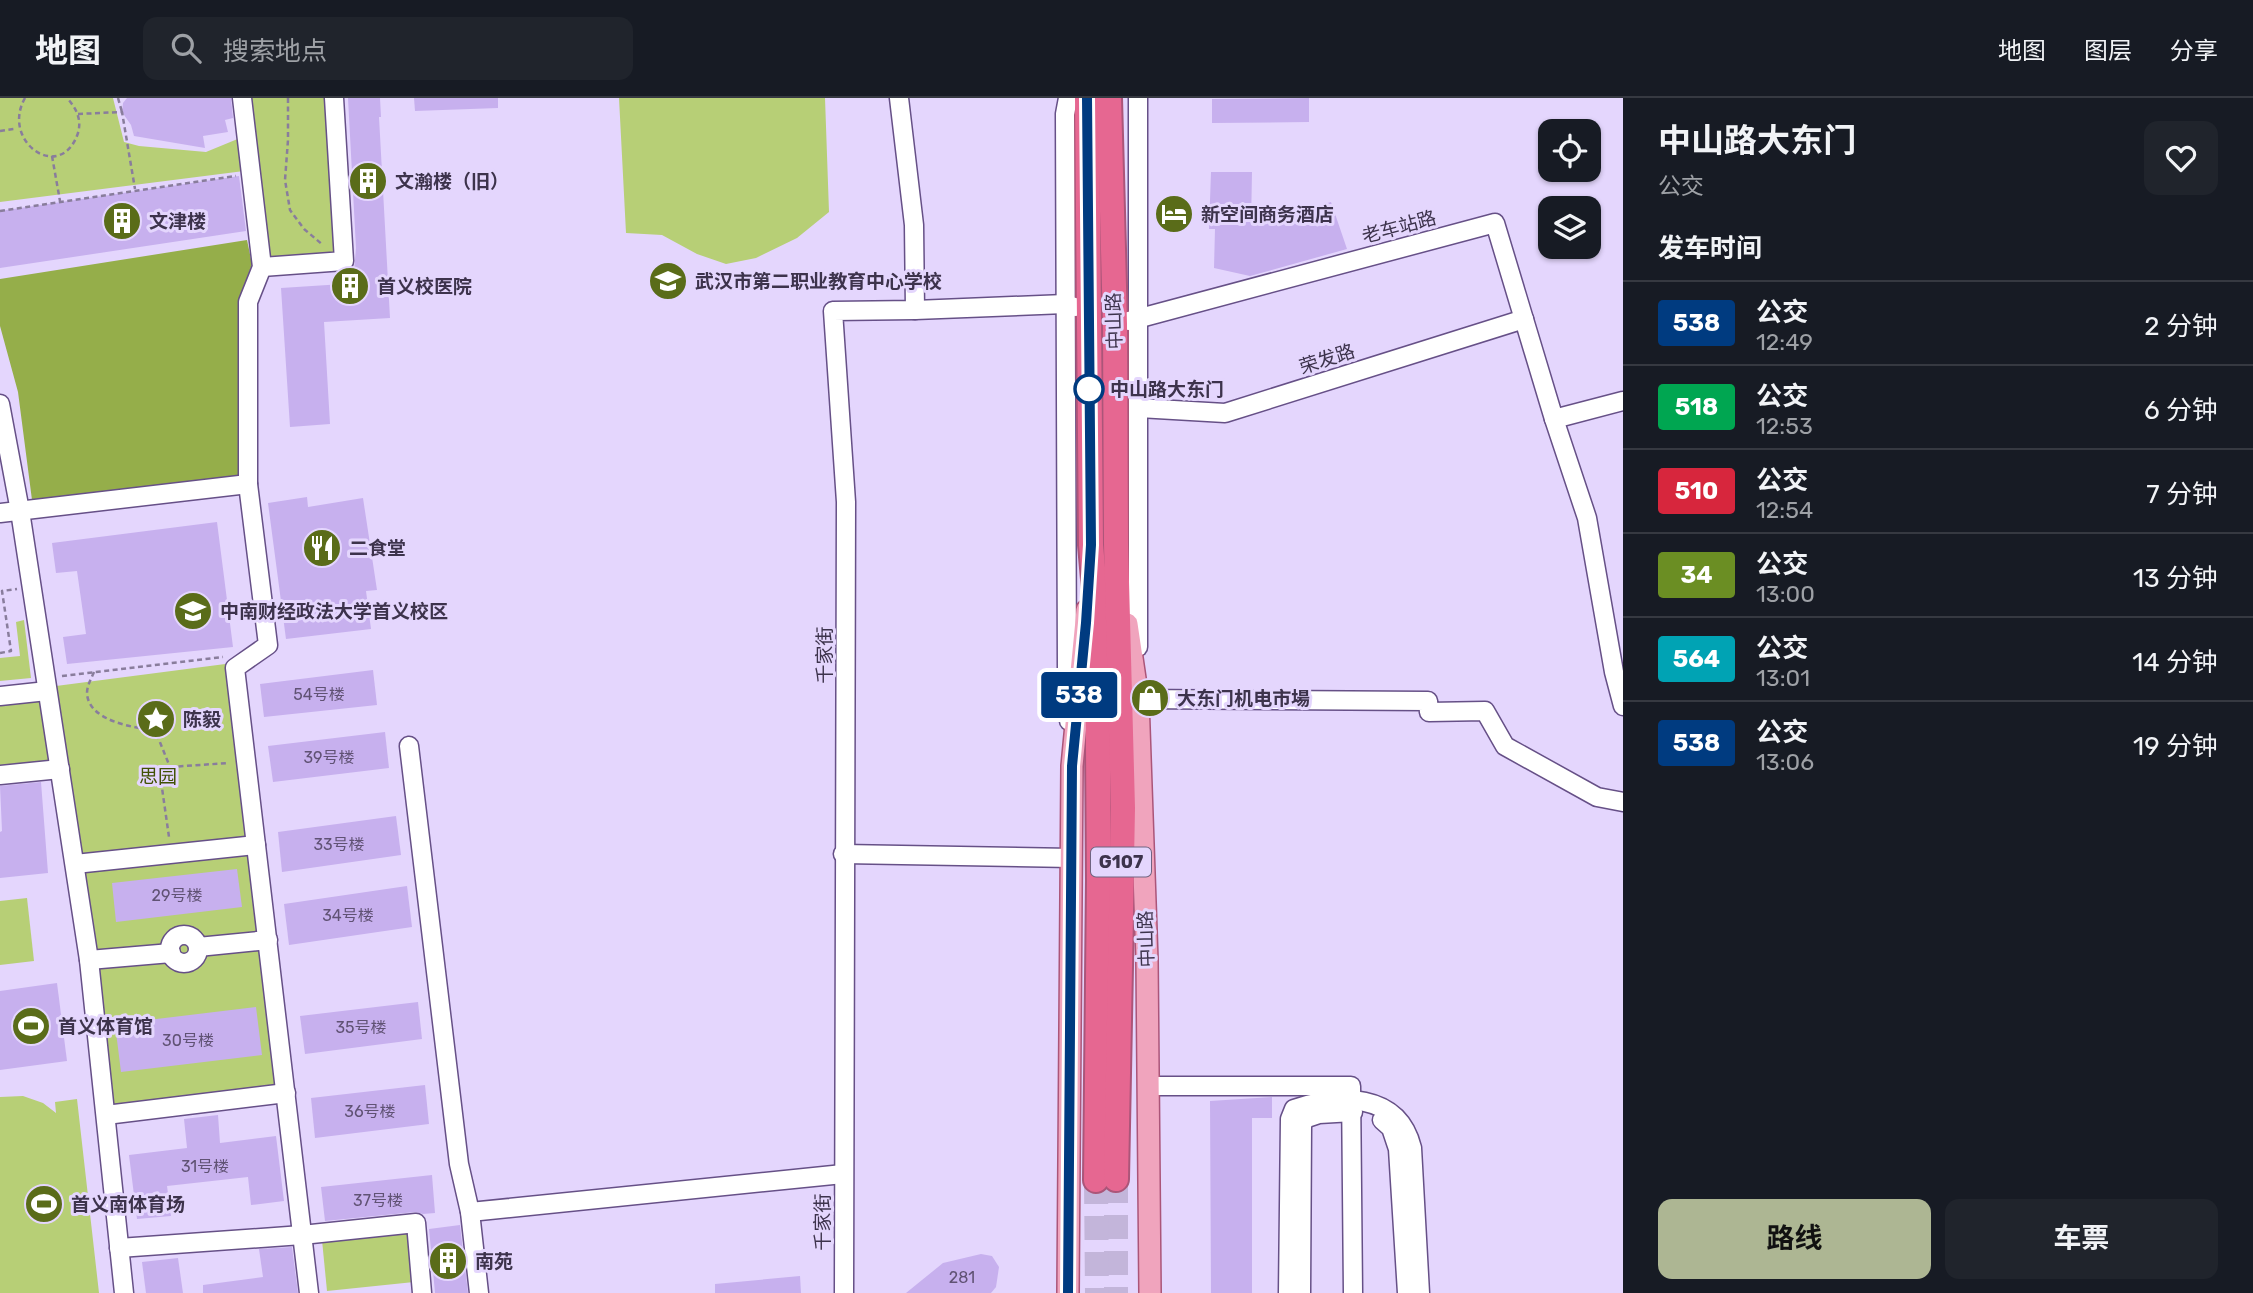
<!DOCTYPE html>
<html lang="zh">
<meta charset="utf-8">
<style>
:root{--surface:#171b24;--page:#20242c;--text:#f1f3f6;--muted:#9ea1a6;--line:#363941;--accent:#adb693}
body{margin:0;font-family:Rubik,"Noto Sans SC",sans-serif;background:var(--page);color:var(--text);height:100vh;display:flex;flex-direction:column;font-size:26px;white-space:nowrap}
*{box-sizing:border-box;margin:0}
p{font-size:23px;color:var(--muted)}
.icon{flex:none;width:38px;height:38px;fill:none;stroke:currentColor;stroke-width:2;stroke-linecap:round;stroke-linejoin:round}
.map{position:relative;flex:1;overflow:hidden}
.drawer{display:flex;flex-direction:column;background:var(--surface);width:630px}
.drawer>*{flex:none}
.badge{padding:0 14px;border-radius:5px;font-size:24px;line-height:46px}
.buttons{position:absolute;left:1538px;top:21px;display:grid;gap:14px}
.buttons a{display:grid;place-items:center;width:63px;height:63px;border-radius:14px;background:var(--surface);box-shadow:0 2px 5px #0004;font-size:35px}
.map>.badge{position:absolute;translate:-50% -50%;box-shadow:0 0 0 4px #fff}
h2{padding:0 35px;font-size:26px;line-height:63px}
.round{display:grid;place-items:center;flex:none;width:74px;height:74px;border-radius:14px;background:var(--page)}
.summary{display:flex;align-items:center;justify-content:space-between;height:119px;padding:0 35px}
h1{font-size:33px;font-weight:700;line-height:52px}
.action{display:flex;gap:14px;margin-top:auto;padding:14px 35px}
.action a{flex:1;height:80px;border-radius:14px;background:var(--accent);color:#111;font-size:28px;font-weight:700;line-height:80px;text-align:center}
.action a+a{background:var(--page);color:var(--text)}
ul{padding:0;list-style:none}
li{display:flex;align-items:center;gap:21px;height:84px;padding:0 35px;border-top:2px solid var(--line)}
li div{flex:1}
li b{display:block;font-size:26px}
li em{font-style:normal}
li .badge{min-width:77px;font-weight:700;text-align:center}
header{display:flex;align-items:center;gap:42px;box-sizing:border-box;height:98px;padding:0 35px;background:var(--surface);border-bottom:2px solid var(--line)}
header strong{font-size:33px}
nav{display:flex;gap:38px;margin-inline-start:auto;font-size:24px}
.search{width:490px;height:63px;background:var(--page);display:flex;align-items:center;gap:18px;box-sizing:border-box;padding:0 24px;border-radius:14px;color:var(--muted);font-size:26px}
main{display:flex;flex:1;min-height:0}
.map>svg:first-child{display:block}
.green{fill:#b7cf76}
.forest{fill:#95ae4a}
.building{fill:#c7b0ee}
.lines{fill:none;stroke-linecap:round;stroke-linejoin:round}
.highway-tunnel{stroke:#c3b5da;stroke-width:24;stroke-dasharray:24 12;stroke-linecap:butt}
.minor-casing{stroke:#665087;stroke-width:21}
.major-casing{stroke:#ab5579;stroke-width:24}
.highway-casing{stroke:#ab5579;stroke-width:28}
.path{stroke:#897d9c;stroke-width:2.5;stroke-dasharray:5 3.5;stroke-linecap:butt}
.minor{stroke:#fff;stroke-width:18}
.major{stroke:#f0a4bd;stroke-width:21}
.highway{stroke:#e66791;stroke-width:24}
.line-casing{stroke:#fff;stroke-width:16}
.line{stroke:#003b80;stroke-width:10}
.stop-dot{fill:#fff;stroke:#003b80;stroke-width:3.5}
.labels{text-anchor:middle;dominant-baseline:central;stroke-width:6;stroke-linejoin:round;paint-order:stroke}
.number-label{font-size:16px;fill:#605274}
.shield{fill:#e4d6fd;stroke:#6f6481;stroke-width:2}
.shield-label{font-size:18px;font-weight:bold;fill:#3d334c}
.poi-label{font-size:19px;font-weight:bold;fill:#3d334c;stroke:#e4d6fd;text-anchor:start}
.street-label{font-size:19px;fill:#3d334c;stroke:#e4d6fd}
.stop-label{font-size:19px;font-weight:bold;fill:#3d334c;stroke:#e4d6fd;text-anchor:start}
.park-label{font-size:19px;fill:#415104;stroke:#e4d6fd}
</style>
<header>
<strong>地图</strong>
<div class="search"><svg class="icon" aria-label="search" viewBox="0 0 24 24"><circle cx="10" cy="10" r="6"/><path d="M15 15l6 6"/></svg>搜索地点</div>
<nav><a>地图</a><a>图层</a><a>分享</a></nav>
</header>
<main>
<div class="map">
<svg width="1623" height="1195" viewBox="0 0 1623 1195">
<rect width="100%" height="100%" fill="#e4d6fd"/>
<g class="green">
<polygon points="0,0 113,0 124,44 139,48 206,54 240,40 244,73 0,104"/>
<polygon points="249,0 327,0 337,159 266,163"/>
<polygon points="619,0 825,0 829,114 797,140 756,160 726,166 697,156 662,137 626,135"/>
<polygon points="24,522 31,580 0,583 0,560 20,558 16,524"/>
<polygon points="233,565 286,995 114,1012 56,588"/>
<polygon points="43,597 52,668 0,673 0,601"/>
<polygon points="27,800 34,863 0,867 0,803"/>
<polygon points="23,998 43,1005 56,1015 55,1004 77,1001 99,1195 0,1195 0,999"/>
<polygon points="409,1132 414,1184 327,1193 322,1142"/>
</g>
<polygon class="forest" points="247,142 252,166 240,200 241,378 32,402 18,294 0,228 0,181"/>
<g class="building">
<polygon points="127,0 231,0 233,20 225,22 228,34 203,38 205,50 134,38 131,27 122,14 123,5"/>
<polygon points="348,0 380,0 381,19 379,19 390,220 324,224 330,326 290,329 281,190 343,186 354,173 356,150"/>
<polygon points="414,0 498,0 498,10 415,13"/>
<polygon points="1309,0 1309,24 1212,25 1212,1"/>
<polygon points="1211,74 1252,74 1251,127 1331,104 1347,151 1250,178 1214,170 1215,131 1209,131"/>
<polygon points="239,78 246,133 0,170 0,113"/>
<polygon points="307,399 308,409 363,400 377,492 366,493 371,531 286,541 268,405"/>
<polygon points="217,424 233,549 67,566 63,539 86,536 77,473 56,475 52,445"/>
<polygon points="373,572 377,607 264,619 260,586"/>
<polygon points="385,634 389,670 273,684 268,648"/>
<polygon points="41,684 48,775 0,780 0,734 2,733 0,688"/>
<polygon points="396,718 401,757 282,774 278,734"/>
<polygon points="237,771 242,809 116,824 112,785"/>
<polygon points="407,788 412,829 289,847 284,806"/>
<polygon points="57,885 67,963 0,972 0,893"/>
<polygon points="418,904 422,941 305,956 300,918"/>
<polygon points="256,909 262,957 121,974 115,926"/>
<polygon points="425,987 429,1026 315,1040 311,1000"/>
<polygon points="1272,999 1272,1020 1252,1020 1252,1195 1211,1195 1210,1003"/>
<polygon points="218,1017 220,1045 276,1038 284,1103 251,1107 248,1079 167,1088 171,1118 137,1121 129,1057 187,1050 184,1021"/>
<polygon points="432,1077 435,1115 423,1116 415,1114 325,1123 321,1089"/>
<polygon points="460,1127 468,1195 435,1195 429,1131"/>
<polygon points="292,1149 298,1195 203,1195 203,1187 263,1179 259,1151"/>
<polygon points="981,1156 992,1158 999,1169 996,1189 991,1195 906,1195 943,1165"/>
<polygon points="178,1160 183,1195 146,1195 142,1164"/>
<polygon points="800,1178 801,1195 715,1195 715,1186"/>
</g>
<g class="lines">
<g class="highway-tunnel">
<polyline points="1116,1081 1116,1195"/>
<polyline points="1096,1082 1097,1195"/>
</g>
<defs>
<g id="minor">
<polyline points="242,0 262,169 248,204 248,386 268,547 235,570 309,1195"/>
<polyline points="1068,0 1065,16 1067,575 1069,623"/>
<polyline points="262,169 344,163 334,0"/>
<polyline points="915,212 1065,206 1075,209"/>
<polyline points="1129,223 1495,125 1554,321 1587,420 1614,574 1623,608"/>
<polyline points="0,306 20,413 89,862 124,1195"/>
<polyline points="1139,310 1225,315 1524,221"/>
<polyline points="1554,321 1623,303"/>
<polyline points="0,415 248,386"/>
<polyline points="1138,549 1138,0"/>
<polyline points="1138,588 1138,601 1428,603 1429,614 1485,613 1505,648 1597,699 1623,704"/>
<polyline points="0,598 47,593"/>
<polyline points="409,648 459,1066 470,1114 479,1195"/>
<polyline points="0,677 60,671"/>
<polyline points="843,756 1072,760"/>
<polyline points="75,766 256,747"/>
<circle cx="184" cy="851" r="14"/>
<polyline points="198,849 268,842"/>
<polyline points="89,862 171,855"/>
<polyline points="1148,988 1351,988 1353,1195"/>
<polyline points="106,1017 286,995"/>
<polyline points="1382,1022 1391,1030 1398,1051 1407,1195"/>
<polyline points="470,1114 843,1076"/>
<polyline points="119,1150 302,1137 416,1125 422,1195"/>
<polyline points="844,1195 846,404 833,213 915,212 914,127 899,0"/>
<path d="M1288 1195 1290 1021 1294 1011C1339 996 1398 994 1412 1050L1420 1195"/>
<polyline points="1301,1195 1302,1028 1304,1021 1319,1016 1353,1014"/>
</g>
<g id="major">
<polyline points="1127,526 1138,601 1147,862 1150,1195"/>
<polyline points="1068,1195 1072,668 1087,512"/>
</g>
<g id="highway">
<polyline points="1087,0 1091,447 1097,515 1099,782 1096,1082"/>
<polyline points="1109,0 1115,226 1116,446 1123,710 1116,1081"/>
</g>
</defs>
<use href="#minor" class="minor-casing"/>
<use href="#major" class="major-casing"/>
<use href="#highway" class="highway-casing"/>
<g class="path">
<path d="M25 0C0 44 61 86 78 35 82 21 76 10 67 0"/>
<polyline points="118,0 122,14"/>
<polyline points="288,0 288,42 285,82 290,112 304,131 323,147"/>
<polyline points="78,16 122,14 135,91"/>
<polyline points="0,33 14,31"/>
<polyline points="52,58 60,103"/>
<polyline points="0,113 236,78"/>
<polyline points="0,555 11,553 2,493 17,491"/>
<path d="M94 574C91 581 87 588 87 595 88 623 134 630 155 632L170 669 162 690 169 739"/>
<polyline points="62,578 223,559"/>
<polyline points="170,669 229,665"/>
</g>
<use href="#minor" class="minor"/>
<use href="#major" class="major"/>
<use href="#highway" class="highway"/>
</g>
<g class="lines">
<defs>
<polyline id="line" points="1068,1195 1072,668 1086,525 1091,447 1087,0"/>
</defs>
<use href="#line" class="line-casing"/>
<use href="#line" class="line"/>
</g>
<defs>
<symbol id="building-disc" viewBox="-11 -11 22 22"><circle r="9.5" fill="#5a6c19" stroke="#e4d6fd"/><path d="M-4-6H4V6H1V3H-1V6H-4ZM-2.5-4.3h1.7v1.8h-1.7ZM.8-4.3h1.7v1.8H.8ZM-2.5-1h1.7V.8h-1.7ZM.8-1h1.7V.8H.8Z" fill="#fff"/></symbol>
<symbol id="hotel-disc" viewBox="-11 -11 22 22"><circle r="9.5" fill="#5a6c19" stroke="#e4d6fd"/><path d="M-6-4.5h1.5V1H6V5H4.5V3h-9V5H-6ZM-4 0a1.8 1.8 0 1 1 3.6 0ZM.5 0V-2.5h3Q6-2.5 6 0Z" fill="#fff"/></symbol>
<symbol id="university-disc" viewBox="-11 -11 22 22"><circle r="9.5" fill="#5a6c19" stroke="#e4d6fd"/><path d="M0-5L7-2L0 1L-7-2ZM-4 1L0 2.5L4 1V4Q0 6-4 4Z" fill="#fff"/></symbol>
<symbol id="restaurant-disc" viewBox="-11 -11 22 22"><circle r="9.5" fill="#5a6c19" stroke="#e4d6fd"/><path d="M-5-6h1v4h1v-4h1v4h1v-4h1v5L-1.5 .5V6h-2V.5L-5-1ZM5-6V6H3V1.5H1.5Q1.5-4 5-6Z" fill="#fff"/></symbol>
<symbol id="shop-disc" viewBox="-11 -11 22 22"><circle r="9.5" fill="#5a6c19" stroke="#e4d6fd"/><path d="M-5-2.5h2.3a2.7 3.5 0 0 1 5.4 0H5L5.5 6h-11ZM-1.5-2.5h3a1.5 2.3 0 0 0-3 0Z" fill="#fff"/></symbol>
<symbol id="sight-disc" viewBox="-11 -11 22 22"><circle r="9.5" fill="#5a6c19" stroke="#e4d6fd"/><path d="M0-6L1.8-2.2L6-1.7L2.9 1.2L3.7 5.4L0 3.3L-3.7 5.4L-2.9 1.2L-6-1.7L-1.8-2.2Z" fill="#fff"/></symbol>
<symbol id="stadium-disc" viewBox="-11 -11 22 22"><circle r="9.5" fill="#5a6c19" stroke="#e4d6fd"/><path d="M0-5a6.5 5 0 1 0 0 10a6.5 5 0 1 0 0-10ZM-3.5-1.8h7v3.6h-7Z" fill="#fff"/></symbol>
</defs>
<g fill-rule="evenodd">
<use href="#building-disc" x="346" y="61" width="44" height="44"/>
<use href="#hotel-disc" x="1152" y="94" width="44" height="44"/>
<use href="#building-disc" x="100" y="101" width="44" height="44"/>
<use href="#university-disc" x="646" y="161" width="44" height="44"/>
<use href="#building-disc" x="328" y="166" width="44" height="44"/>
<use href="#restaurant-disc" x="300" y="428" width="44" height="44"/>
<use href="#university-disc" x="171" y="491" width="44" height="44"/>
<use href="#shop-disc" x="1128" y="578" width="44" height="44"/>
<use href="#sight-disc" x="134" y="599" width="44" height="44"/>
<use href="#stadium-disc" x="9" y="906" width="44" height="44"/>
<use href="#stadium-disc" x="22" y="1084" width="44" height="44"/>
<use href="#building-disc" x="426" y="1141" width="44" height="44"/>
</g>
<circle class="stop-dot" cx="1089" cy="291" r="14"/>
<g class="labels">
<g class="number-label">
<text x="319" y="596">54号楼</text>
<text x="329" y="659">39号楼</text>
<text x="339" y="746">33号楼</text>
<text x="177" y="797">29号楼</text>
<text x="348" y="817">34号楼</text>
<text x="361" y="929">35号楼</text>
<text x="188" y="942">30号楼</text>
<text x="370" y="1013">36号楼</text>
<text x="205" y="1068">31号楼</text>
<text x="378" y="1102">37号楼</text>
<text x="962" y="1179">281</text>
</g>
<rect class="shield" x="1091" y="749.5" width="60" height="29" rx="5"/>
<g class="shield-label">
<text x="1121" y="764">G107</text>
</g>
<g class="poi-label">
<text x="395" y="83">文瀚楼（旧）</text>
<text x="1201" y="116">新空间商务酒店</text>
<text x="149" y="123">文津楼</text>
<text x="695" y="183">武汉市第二职业教育中心学校</text>
<text x="377" y="188">首义校医院</text>
<text x="349" y="450">二食堂</text>
<text x="220" y="513">中南财经政法大学首义校区</text>
<text x="1177" y="600">大东门机电市場</text>
<text x="183" y="621">陈毅</text>
<text x="58" y="928">首义体育馆</text>
<text x="71" y="1106">首义南体育场</text>
<text x="475" y="1163">南苑</text>
</g>
<g class="street-label">
<text transform="translate(1399 129) rotate(-15)">老车站路</text>
<text transform="translate(1114 223) rotate(-92)">中山路</text>
<text transform="translate(1327 261) rotate(-18)">荣发路</text>
<text transform="translate(824 557) rotate(-90)">千家街</text>
<text transform="translate(1146 841) rotate(-92)">中山路</text>
<text transform="translate(822 1124) rotate(-90)">千家街</text>
</g>
<g class="stop-label">
<text x="1110" y="291">中山路大东门</text>
</g>
<g class="park-label">
<text x="158" y="678">思园</text>
</g>
</g>
</svg>
<div class="buttons">
<a><svg class="icon" aria-label="locate" viewBox="0 0 24 24"><circle cx="12" cy="12" r="6"/><path d="M12 2v4M12 18v4M2 12h4M18 12h4"/></svg></a>
<a><svg class="icon" aria-label="layers" viewBox="0 0 24 24"><path d="M12 4l9 5-9 5-9-5zM3 14l9 5 9-5"/></svg></a>
</div>
<b class="badge" style="left:1079px;top:597px;background:#003b80;color:#fff">538</b>
</div>
<section class="drawer">
<div class="summary"><div><h1>中山路大东门</h1><p>公交</p></div><a class="round"><svg class="icon" aria-label="heart" viewBox="0 0 24 24"><path d="M12 20l-8-8c-3-5 5-10 8-4 3-6 11-1 8 4z"/></svg></a></div>
<h2>发车时间</h2>
<ul>
<li><span class="badge" style="background:#003b80;color:#fff">538</span><div><b>公交</b><p>12:49</p></div><em>2 分钟</em></li>
<li><span class="badge" style="background:#00a651;color:#fff">518</span><div><b>公交</b><p>12:53</p></div><em>6 分钟</em></li>
<li><span class="badge" style="background:#d7263d;color:#fff">510</span><div><b>公交</b><p>12:54</p></div><em>7 分钟</em></li>
<li><span class="badge" style="background:#6b8e23;color:#fff">34</span><div><b>公交</b><p>13:00</p></div><em>13 分钟</em></li>
<li><span class="badge" style="background:#00a3b4;color:#fff">564</span><div><b>公交</b><p>13:01</p></div><em>14 分钟</em></li>
<li><span class="badge" style="background:#003b80;color:#fff">538</span><div><b>公交</b><p>13:06</p></div><em>19 分钟</em></li>
</ul>
<div class="action"><a>路线</a><a>车票</a></div>
</section>
</main>
